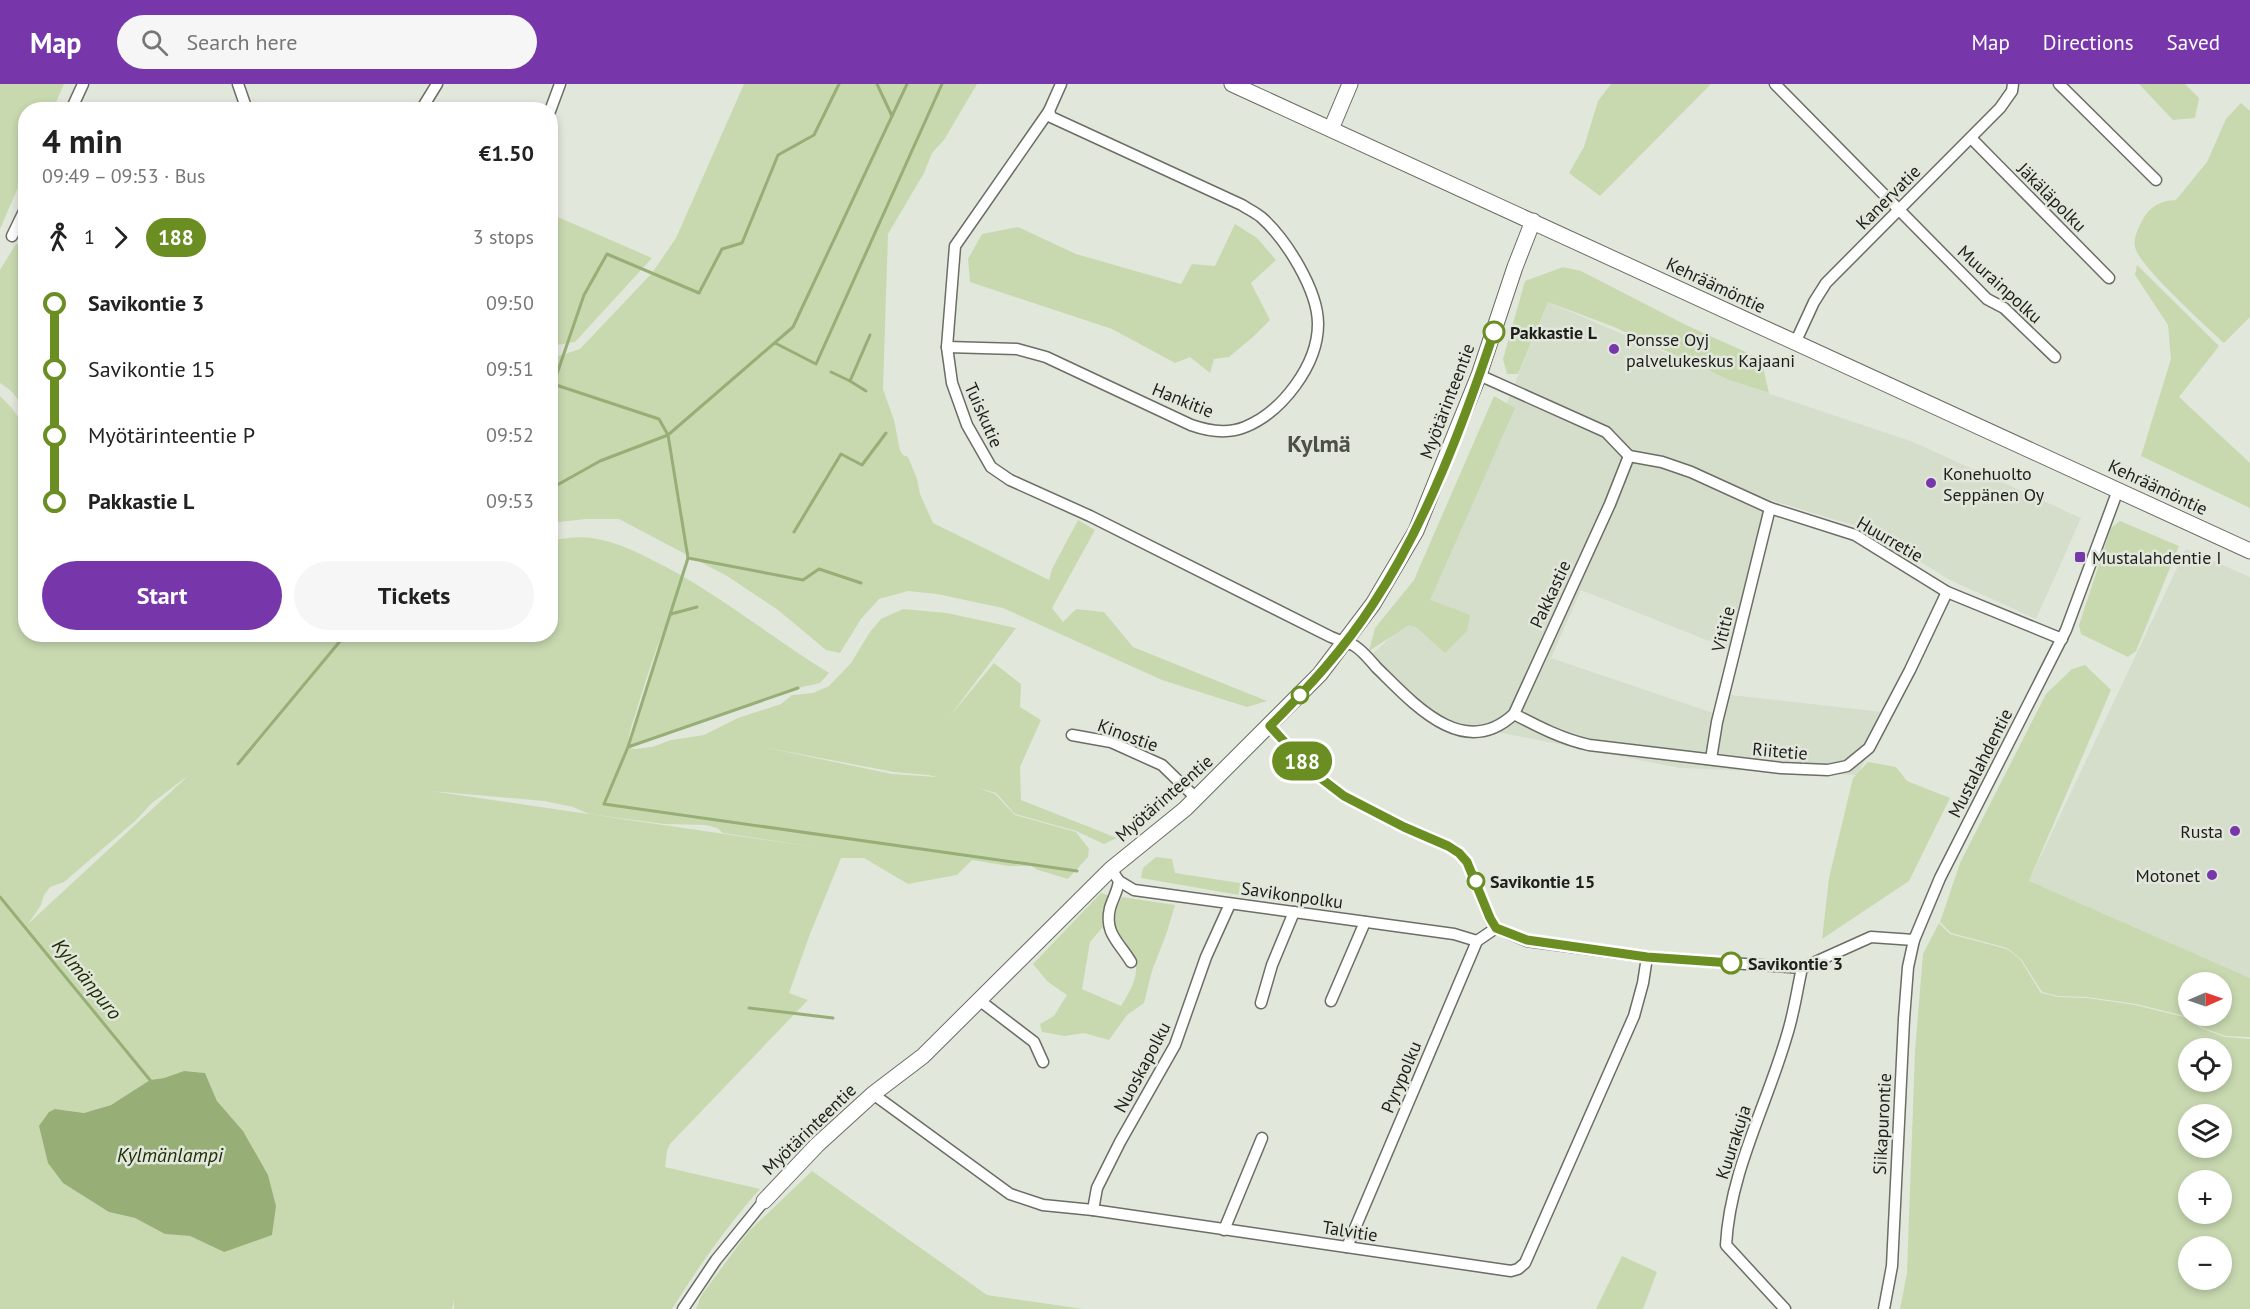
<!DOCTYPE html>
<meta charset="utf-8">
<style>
:root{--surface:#fff;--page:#f6f6f6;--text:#222;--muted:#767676;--accent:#7736aa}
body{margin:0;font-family:"PT Sans",sans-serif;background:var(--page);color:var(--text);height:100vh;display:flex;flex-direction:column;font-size:22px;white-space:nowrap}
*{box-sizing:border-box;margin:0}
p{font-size:20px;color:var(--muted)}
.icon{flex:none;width:33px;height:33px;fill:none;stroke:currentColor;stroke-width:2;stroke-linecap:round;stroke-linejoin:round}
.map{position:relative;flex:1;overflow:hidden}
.sheet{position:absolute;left:18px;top:18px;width:540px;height:540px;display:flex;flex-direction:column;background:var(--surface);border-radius:24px;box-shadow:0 3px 9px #0003}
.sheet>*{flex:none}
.badge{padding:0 12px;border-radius:20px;font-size:21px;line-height:39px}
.needle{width:39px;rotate:88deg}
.buttons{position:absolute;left:2178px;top:888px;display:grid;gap:12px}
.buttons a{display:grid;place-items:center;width:54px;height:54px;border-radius:50%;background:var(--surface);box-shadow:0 3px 9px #0003;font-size:30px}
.map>.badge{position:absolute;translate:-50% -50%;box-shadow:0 0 0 3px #fff}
.legs{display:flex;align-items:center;gap:9px;height:66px;padding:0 24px;font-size:20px}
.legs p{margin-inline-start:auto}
.overview{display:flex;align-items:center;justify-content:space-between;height:102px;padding:0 24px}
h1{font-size:33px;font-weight:700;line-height:45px}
.button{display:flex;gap:12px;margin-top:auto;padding:12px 24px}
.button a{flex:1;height:69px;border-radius:36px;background:var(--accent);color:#fff;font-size:24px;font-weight:700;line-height:69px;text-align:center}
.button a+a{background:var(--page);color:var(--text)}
ul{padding:0 24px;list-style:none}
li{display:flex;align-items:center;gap:21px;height:66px;font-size:22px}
li i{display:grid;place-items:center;width:9px;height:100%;margin:0 8px;background:currentColor}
li i::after{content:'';width:15px;height:15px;margin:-8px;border:4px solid;border-radius:50%;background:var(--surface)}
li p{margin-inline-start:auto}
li:first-child i{background:linear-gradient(#0000 50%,currentColor 0)}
li:last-child i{background:linear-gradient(currentColor 50%,#0000 0)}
header{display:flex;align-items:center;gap:36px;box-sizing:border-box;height:84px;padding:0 30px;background:var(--accent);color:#fff}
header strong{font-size:28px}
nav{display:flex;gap:33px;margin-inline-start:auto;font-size:21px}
.search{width:420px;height:54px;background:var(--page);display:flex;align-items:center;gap:15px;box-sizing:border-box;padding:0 21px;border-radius:33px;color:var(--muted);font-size:22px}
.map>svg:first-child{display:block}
.built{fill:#d5ddcb}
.green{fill:#c8d9b0;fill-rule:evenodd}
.water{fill:#97ae76}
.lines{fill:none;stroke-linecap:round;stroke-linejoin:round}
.stream{stroke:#97ae76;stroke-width:3}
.street-casing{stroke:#6a6e65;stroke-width:13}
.secondary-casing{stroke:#6a6e65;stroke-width:17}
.street{stroke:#fff;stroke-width:10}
.secondary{stroke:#fff;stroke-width:15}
.line-1-casing{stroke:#fff;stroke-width:14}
.line-1{stroke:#6b8e23;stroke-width:9}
.stop-1-dot{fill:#fff;stroke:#6b8e23;stroke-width:3}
.poi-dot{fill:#7736aa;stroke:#e2e7dc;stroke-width:2}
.labels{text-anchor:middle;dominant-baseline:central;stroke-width:5;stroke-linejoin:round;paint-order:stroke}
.street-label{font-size:18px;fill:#1e1f1c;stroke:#e2e7dc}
.stop-label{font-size:18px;font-weight:bold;fill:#1e1f1c;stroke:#e2e7dc;text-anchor:start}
.poi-label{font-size:18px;fill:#1e1f1c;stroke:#e2e7dc;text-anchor:start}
.water-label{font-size:20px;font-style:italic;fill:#212f04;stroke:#e2e7dc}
.district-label{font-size:24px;font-weight:bold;fill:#4c5047;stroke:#e2e7dc}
</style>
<header>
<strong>Map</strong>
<div class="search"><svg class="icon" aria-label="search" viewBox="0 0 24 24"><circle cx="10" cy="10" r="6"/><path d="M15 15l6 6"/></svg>Search here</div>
<nav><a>Map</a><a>Directions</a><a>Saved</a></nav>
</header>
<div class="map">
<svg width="2250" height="1225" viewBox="0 0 2250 1225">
<rect width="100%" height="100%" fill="#e2e7dc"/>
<g class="built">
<polygon points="1548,218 1729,296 1913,358 2081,434 2036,535 1950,496 1869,446 1767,415 1729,565 1581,506 1551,574 1713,629 1721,610 1891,629 1857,691 1680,684 1421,633 1364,578 1424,522"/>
<polygon points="2186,465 2250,493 2250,894 2029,797"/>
</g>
<g class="green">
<polygon points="0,0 64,0 53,25 26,26 25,87 0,145"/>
<polygon points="744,0 977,0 944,56 932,69 924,89 888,150 883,305 894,336 900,366 903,371 908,373 917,395 920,410 933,439 1049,496 1052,485 1078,436 1095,446 1052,524 1063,538 1076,525 1104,528 1133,563 1267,617 1247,623 1162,596 1003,524 937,510 908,507 879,515 861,535 840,569 826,566 778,526 727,492 619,435 585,435 551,439 551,270 558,272 580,265 652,189 676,154"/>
<polygon points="1611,0 1711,0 1600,112 1569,89 1584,63 1598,17"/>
<polygon points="2139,0 2185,0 2199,14 2195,34 2173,36"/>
<path d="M2241 19 2250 27V233L2224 259C2208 244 2138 181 2135 163 2133 155 2138 144 2142 137 2150 122 2160 117 2176 116L2207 78 2226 35Z"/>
<polygon points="551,130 652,174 575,258 557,261 550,260"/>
<polygon points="1235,140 1257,154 1276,176 1251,199 1270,236 1253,253 1229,273 1214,275 1210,289 1190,273 1175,279 1112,245 970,198 968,175 982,150 1018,143 1076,170 1181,200 1192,180 1215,182"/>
<polygon points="16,160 25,162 25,323 10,306 0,299 0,186"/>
<polygon points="2137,181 2219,262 2179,313 2250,379 2250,424 2141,372 2171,275 2168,241 2135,191"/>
<polygon points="1563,183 1581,187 1686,241 1761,275 1769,309 1729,296 1614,243 1548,218 1518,290 1507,290 1503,275 1525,197"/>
<path d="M0 312 11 323 25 343 26 550H550L551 456C563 455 579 452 592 454 619 458 643 471 668 484 725 515 774 555 829 589L820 599 798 604 630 662 668 537C656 563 648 590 639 618 635 633 628 648 628 663L635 665 652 663 671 656 704 651 738 634 781 620 792 611 813 609 829 602 851 579 870 548 881 535 903 525 947 529 1016 544 950 632 994 579 1021 600 1020 623 1041 636 1020 683 1021 716 1117 754 1104 760 1076 747 1015 730 996 709 978 704 995 710 1015 731 1076 748 1089 765 1088 773 1068 795 1038 786 1031 782H1009L972 776 957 791 908 800 864 774H841L810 850 789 909 808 916 670 1060 667 1067 665 1083 760 1105C727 1142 698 1183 672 1225H454V1215L452 1225H0ZM763 663 894 688 928 691 937 693 892 690ZM189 691 28 840 41 821 44 811 50 803 64 798 135 737 152 719ZM431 707 544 717 573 723 589 730 664 740 706 741 717 744 723 749 820 764ZM184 987 205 989 217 1017 243 1047 224 1168 190 1152 165 1150 135 1134 109 1128 55 1025 84 1029 111 1021 150 996 164 994Z"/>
<polygon points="1494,312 1515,324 1430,516 1470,531 1467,547 1445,569 1416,543 1409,541 1369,567 1375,544 1414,496"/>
<polygon points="2120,437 2179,462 2136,567 2128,573 2081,550 2079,541 2111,444"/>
<path d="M2085 581 2111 606 2029 797 2250 894V953L2225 952 2204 944 2185 932 2136 920 2087 913 2058 912 2042 908 2021 875 2007 864 1951 849 1940 838 1960 779 2046 610 2072 585ZM2188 898H2222V932H2188Z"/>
<polygon points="1868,678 1896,683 1907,697 1950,714 1909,797 1822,855 1829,794 1853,694"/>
<polygon points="1156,773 1172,775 1175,789 1240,799 1239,811 1141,794 1143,784"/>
<path d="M1101 809 1110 812 1103 843 1090 858 1082 905 1121 922C1144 886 1140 875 1114 843L1116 825 1122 813 1175 821 1167 848 1152 887 1144 919 1127 931 1109 956 1084 949 1065 952 1042 948 1040 940 1054 932 1067 911 1048 898 1033 880Z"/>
<path d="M1939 839 1950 850 2007 865 2020 875 2041 909 2058 913 2087 914 2135 921 2184 933 2203 945 2225 953 2250 955V1225H1900L1907 1189 1915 967 1923 870ZM2188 964H2222V998H2188ZM2188 1030H2222V1064H2188ZM2188 1096H2222V1130H2188ZM2188 1162H2222V1196H2188Z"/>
<polygon points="812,1087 987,1211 1083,1225 696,1225 701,1212 748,1148"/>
<polygon points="1622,1172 1657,1188 1643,1225 1596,1225"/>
</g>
<polygon class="water" points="184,987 205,989 217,1017 243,1047 268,1091 276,1122 272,1151 224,1168 190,1152 165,1150 135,1134 109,1128 63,1099 48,1079 39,1042 49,1028 55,1025 84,1029 111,1021 150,996 164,994"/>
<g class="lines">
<g class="stream">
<polyline points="877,0 892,32"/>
<polyline points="775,259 816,280 942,0"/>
<polyline points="831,288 850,297"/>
<polyline points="550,299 659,335 668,351 688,474 803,496 819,485 861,499"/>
<polyline points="866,307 850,297 870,251"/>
<polyline points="550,310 584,211 607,170 699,209 722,165 742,159 778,71 814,51 839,0"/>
<polyline points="550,405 600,377 668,351 793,243 907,0"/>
<polyline points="794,448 841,370 862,381 886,349"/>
<polyline points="688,474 628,663 798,604"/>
<polyline points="671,530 697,523"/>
<polyline points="628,663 604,720 1077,787"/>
<polyline points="238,680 346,550"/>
<polyline points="0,813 150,996"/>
<polyline points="749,924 833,934"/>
</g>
<defs>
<g id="street">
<polyline points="238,0 247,26"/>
<path d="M1061 0 1049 27 955 162 947 263 952 299 967 341 991 383 1010 396 1090 432 1331 553C1338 556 1346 558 1353 561 1361 565 1370 576 1376 583 1412 618 1463 678 1514 630L1610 420 1629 372 1606 348 1479 291"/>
<polyline points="1775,0 1987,215 2004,224 2055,273"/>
<polyline points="2059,0 2156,96"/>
<polyline points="71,26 83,0"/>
<polyline points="421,26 437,0"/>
<polyline points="550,27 560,0"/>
<polyline points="1971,54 2109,194"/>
<polyline points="12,152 26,123"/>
<polyline points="1796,257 1814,218 1826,199 2000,24 2012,7 2013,0"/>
<path d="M947 263 1017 265 1046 273 1191 341C1208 347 1228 350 1245 343 1282 328 1318 281 1318 240 1318 206 1286 155 1261 133 1255 128 1248 125 1242 121L1051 33 1049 27"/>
<polyline points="1629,372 1662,378 1691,388 1770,424 1855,451 1947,508 2062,555"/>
<path d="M1514 630C1539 643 1562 655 1589 661L1781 684 1828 686 1847 682 1869 664 1910 586 1947 508"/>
<polyline points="1270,642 1310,686 1344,712 1404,743 1448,762 1459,769 1467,778 1490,835 1496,844 1527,857 1647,873 1802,884 1871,853 1914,856"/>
<polyline points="1072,651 1111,658 1162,681 1196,714"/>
<polyline points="1711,675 1717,638 1770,424"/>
<polyline points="1111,785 1119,797 1134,806 1454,850 1477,857"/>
<path d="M1119 797C1118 806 1113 814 1110 824 1104 849 1119 858 1131 878"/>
<polyline points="979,916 1034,958 1043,978"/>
<polyline points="1331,917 1365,838"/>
<polyline points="1261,919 1272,881 1294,828"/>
<polyline points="873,1010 1010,1110 1043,1121 1093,1126 1511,1187 1518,1185 1525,1179 1634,932 1643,899 1647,873"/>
<polyline points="1093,1126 1097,1104 1120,1058 1175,961 1206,873 1230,820"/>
<polyline points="1224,1146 1262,1054"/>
<polyline points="1347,1163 1477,857 1496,844"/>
<polyline points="683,1225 716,1176 764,1117"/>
<path d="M1785 1225 1726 1161C1730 1087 1767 1021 1787 951 1794 929 1797 906 1802 884"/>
<polyline points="1884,1225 1892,1182 1904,935 1908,883 1914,856 1940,794 2066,546 2118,406"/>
</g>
<g id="secondary">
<polyline points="1232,0 2250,467"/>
<polyline points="1331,45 1350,0"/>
<polyline points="764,1117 817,1061 873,1010 923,972 1111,785 1185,725 1320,590 1373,520 1416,447 1479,291 1515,183 1533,137"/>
</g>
</defs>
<use href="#street" class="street-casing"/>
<use href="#secondary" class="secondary-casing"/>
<use href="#street" class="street"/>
<use href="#secondary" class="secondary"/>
</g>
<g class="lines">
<defs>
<path id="line-1" d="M1494 248C1464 338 1426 440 1373 520 1344 565 1308 604 1270 642L1310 686 1344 712 1404 743 1448 762 1459 769 1467 778 1490 834 1496 844 1527 856 1647 873 1731 879"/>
</defs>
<use href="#line-1" class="line-1-casing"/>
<use href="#line-1" class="line-1"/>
</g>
<g class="stop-1-dot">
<circle cx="1494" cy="248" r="10"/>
<circle cx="1300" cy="611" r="8"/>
<circle cx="1476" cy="797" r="8"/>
<circle cx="1731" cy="879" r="10"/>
</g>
<g class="poi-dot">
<circle cx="1614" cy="265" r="6"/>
<circle cx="1931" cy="399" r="6"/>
<rect x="2074" y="467" width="12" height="12" rx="3"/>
<circle cx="2235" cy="747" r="6"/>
<circle cx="2212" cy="791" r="6"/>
</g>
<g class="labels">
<g class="street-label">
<text transform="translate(1888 113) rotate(-45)">Kanervatie</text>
<text transform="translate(2052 113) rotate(45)">Jäkäläpolku</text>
<text transform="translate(2000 200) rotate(42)">Muurainpolku</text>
<text transform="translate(1716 201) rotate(25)">Kehräämöntie</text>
<text transform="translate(1183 316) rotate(22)">Hankitie</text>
<text transform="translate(1447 317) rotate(-69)">Myötärinteentie</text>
<text transform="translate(984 331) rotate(66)">Tuiskutie</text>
<text transform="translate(2158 403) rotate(25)">Kehräämöntie</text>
<text transform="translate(1890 455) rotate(30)">Huurretie</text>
<text transform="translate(1550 510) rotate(-65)">Pakkastie</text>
<text transform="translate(1723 545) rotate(-76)">Vititie</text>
<text transform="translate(1128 651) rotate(20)">Kinostie</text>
<text transform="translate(1780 667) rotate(5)">Riitetie</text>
<text transform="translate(1980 679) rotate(-63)">Mustalahdentie</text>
<text transform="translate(1164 714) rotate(-41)">Myötärinteentie</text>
<text transform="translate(1292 811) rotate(8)">Savikonpolku</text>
<text transform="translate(1142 983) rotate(-62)">Nuoskapolku</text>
<text transform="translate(1401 993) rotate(-67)">Pyrypolku</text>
<text transform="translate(1882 1040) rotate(-87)">Siikapurontie</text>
<text transform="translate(809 1045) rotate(-44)">Myötärinteentie</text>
<text transform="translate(1733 1058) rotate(-72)">Kuurakuja</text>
<text transform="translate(1350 1147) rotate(9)">Talvitie</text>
</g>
<g class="stop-label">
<text x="1510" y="248">Pakkastie L</text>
<text x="1490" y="797">Savikontie 15</text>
<text x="1748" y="879">Savikontie 3</text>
</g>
<g class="poi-label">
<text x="1626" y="255">Ponsse Oyj<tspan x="1626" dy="21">palvelukeskus Kajaani</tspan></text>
<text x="1943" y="389">Konehuolto<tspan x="1943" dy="21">Seppänen Oy</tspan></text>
<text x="2092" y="473">Mustalahdentie I</text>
<text x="2223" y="747" text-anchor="end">Rusta</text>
<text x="2200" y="791" text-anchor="end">Motonet</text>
</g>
<g class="water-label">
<text transform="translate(87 895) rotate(51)">Kylmänpuro</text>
<text x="170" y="1071">Kylmänlampi</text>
</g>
<g class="district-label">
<text x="1319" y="359">Kylmä</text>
</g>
</g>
</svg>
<div class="buttons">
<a><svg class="needle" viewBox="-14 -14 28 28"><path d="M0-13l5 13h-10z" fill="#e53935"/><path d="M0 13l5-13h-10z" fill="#767676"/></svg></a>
<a><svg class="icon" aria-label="locate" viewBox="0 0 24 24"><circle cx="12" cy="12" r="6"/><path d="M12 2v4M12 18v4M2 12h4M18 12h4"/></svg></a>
<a><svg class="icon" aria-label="layers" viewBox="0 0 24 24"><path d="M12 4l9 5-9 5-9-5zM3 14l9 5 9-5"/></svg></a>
<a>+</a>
<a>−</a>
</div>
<b class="badge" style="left:1302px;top:677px;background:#6b8e23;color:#fff">188</b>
<section class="sheet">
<div class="overview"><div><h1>4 min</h1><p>09:49 – 09:53 · Bus</p></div><b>€1.50</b></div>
<div class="legs"><svg class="icon" aria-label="walk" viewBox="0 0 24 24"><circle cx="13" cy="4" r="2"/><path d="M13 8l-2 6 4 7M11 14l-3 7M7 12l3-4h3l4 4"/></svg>1<svg class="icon" aria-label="forward" viewBox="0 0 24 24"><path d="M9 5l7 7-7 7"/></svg><b class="badge" style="background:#6b8e23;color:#fff">188</b><p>3 stops</p></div>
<ul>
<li><i style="color:#6b8e23"></i><b>Savikontie 3</b><p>09:50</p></li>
<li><i style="color:#6b8e23"></i><span>Savikontie 15</span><p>09:51</p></li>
<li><i style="color:#6b8e23"></i><span>Myötärinteentie P</span><p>09:52</p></li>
<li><i style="color:#6b8e23"></i><b>Pakkastie L</b><p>09:53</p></li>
</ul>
<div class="button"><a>Start</a><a>Tickets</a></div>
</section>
</div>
